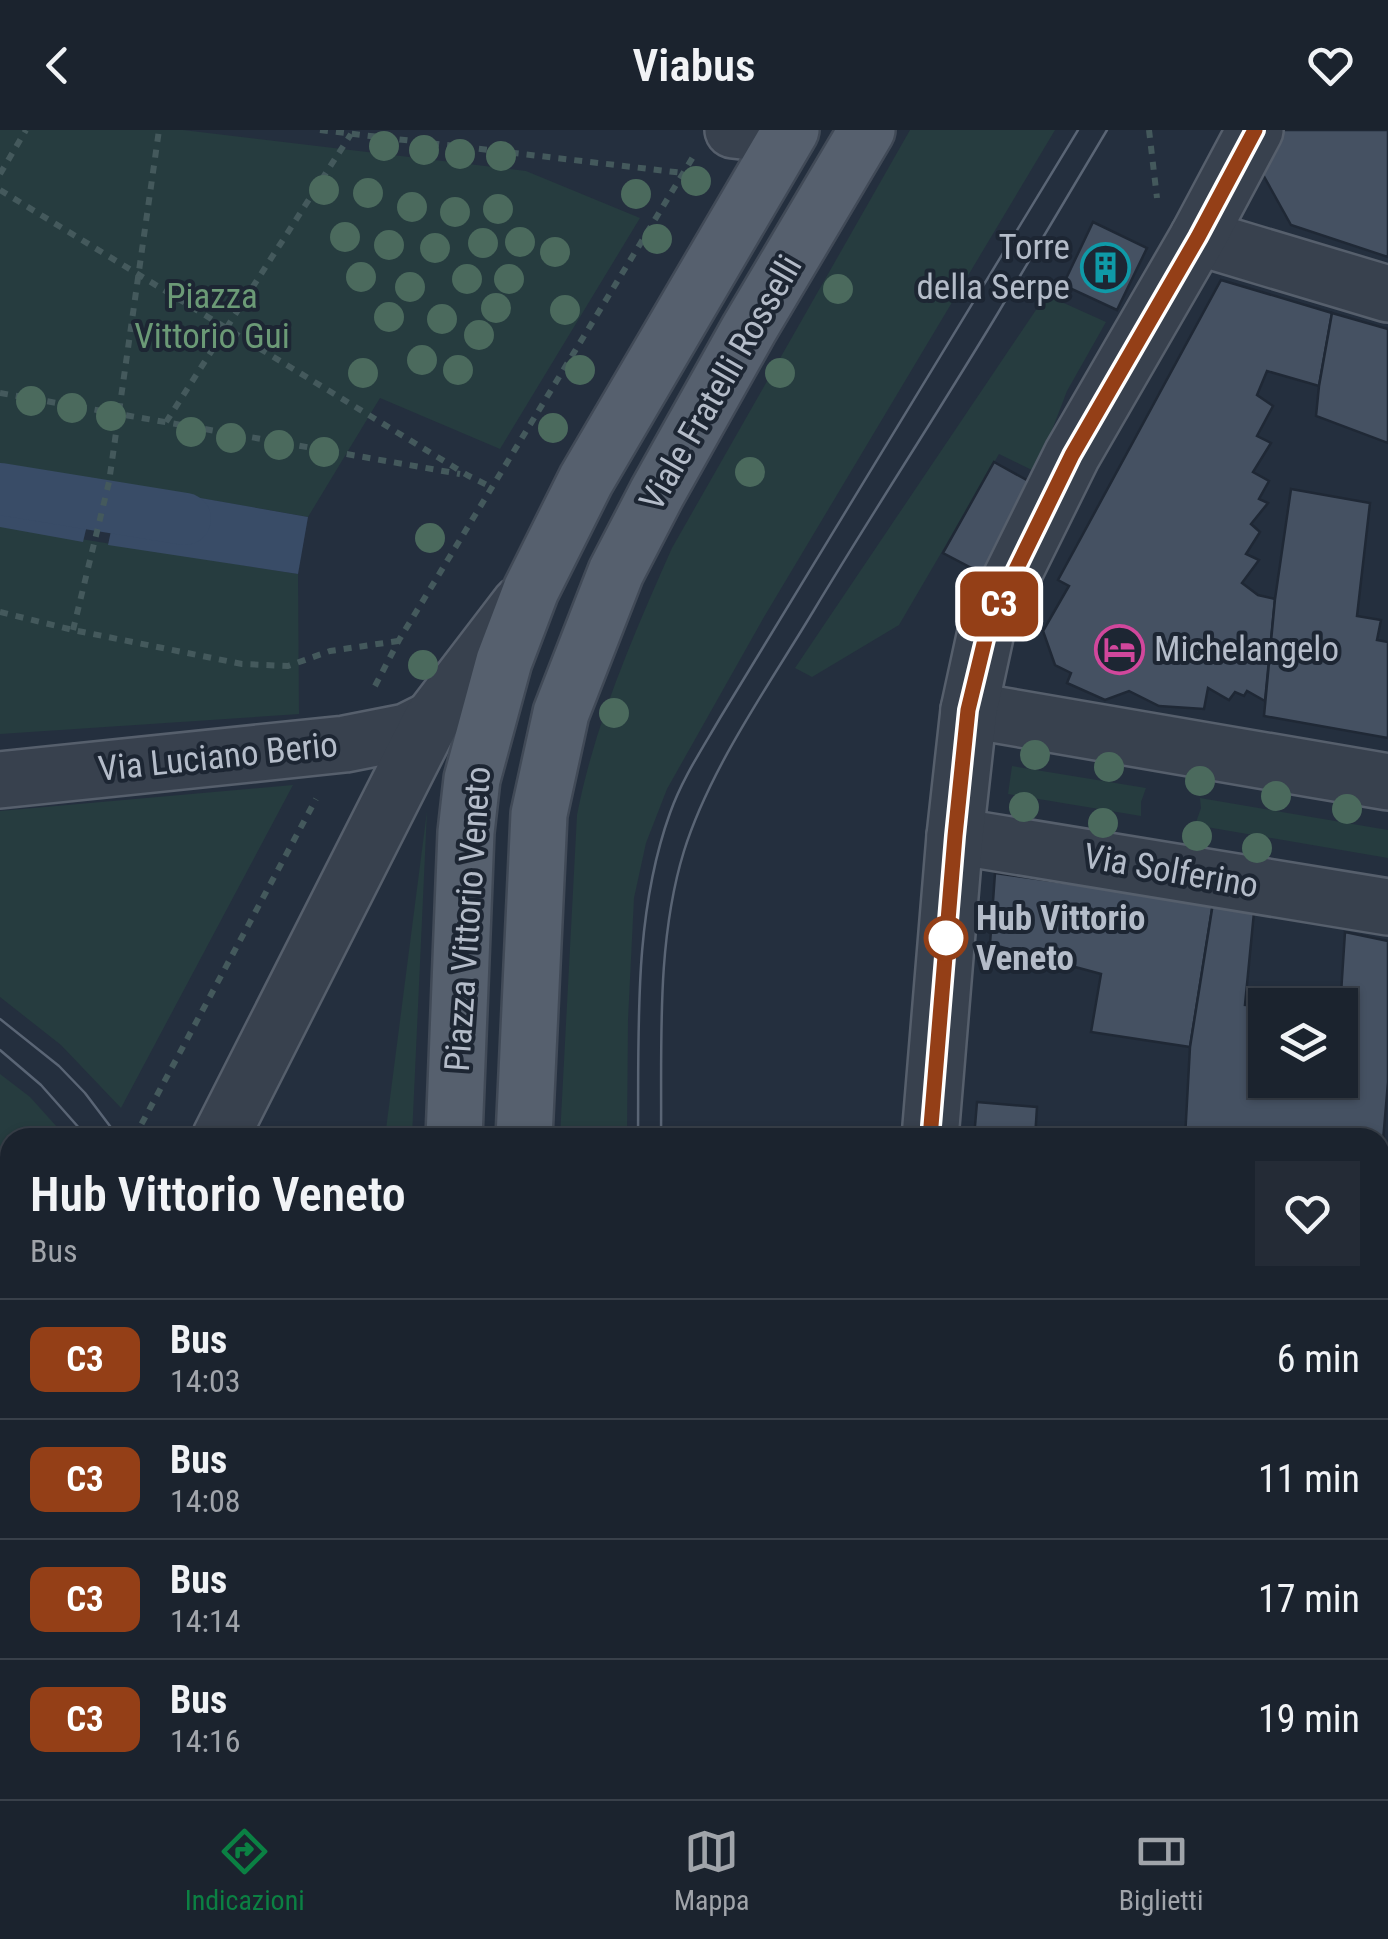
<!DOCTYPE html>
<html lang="it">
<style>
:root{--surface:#1b232e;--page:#242b36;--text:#f1f3f6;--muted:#a0a4aa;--line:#39404a;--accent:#0b8043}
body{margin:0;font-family:"Roboto Condensed",sans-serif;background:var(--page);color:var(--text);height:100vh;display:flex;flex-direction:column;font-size:38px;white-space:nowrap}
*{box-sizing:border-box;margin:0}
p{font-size:32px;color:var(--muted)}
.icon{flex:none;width:55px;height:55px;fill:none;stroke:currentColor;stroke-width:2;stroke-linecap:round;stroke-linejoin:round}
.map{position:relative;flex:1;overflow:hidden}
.sheet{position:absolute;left:0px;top:998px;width:1390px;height:672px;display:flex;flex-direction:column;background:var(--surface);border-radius:30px 30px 0 0;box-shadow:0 2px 8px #0004,0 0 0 2px var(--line)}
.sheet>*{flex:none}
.badge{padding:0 20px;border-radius:15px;font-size:35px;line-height:65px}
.controls{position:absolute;left:1248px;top:858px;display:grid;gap:20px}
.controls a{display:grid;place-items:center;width:110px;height:110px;border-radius:0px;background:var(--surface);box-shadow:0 2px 8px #0004,0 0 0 2px var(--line);font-size:50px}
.map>.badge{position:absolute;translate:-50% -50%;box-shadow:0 0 0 5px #fff}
.round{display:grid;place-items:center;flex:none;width:105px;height:105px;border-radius:0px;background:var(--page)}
.overview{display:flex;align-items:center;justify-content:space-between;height:170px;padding:0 30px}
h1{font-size:48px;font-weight:600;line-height:75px}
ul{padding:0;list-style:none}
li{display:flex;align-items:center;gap:30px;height:120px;padding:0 30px;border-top:2px solid var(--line)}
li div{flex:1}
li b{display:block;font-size:38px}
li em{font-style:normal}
li .badge{min-width:110px;font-weight:700;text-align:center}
header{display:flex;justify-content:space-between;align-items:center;height:130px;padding:0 30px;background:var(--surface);font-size:45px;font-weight:600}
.tab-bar{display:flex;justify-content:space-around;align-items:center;height:140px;border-top:2px solid var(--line);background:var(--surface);font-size:28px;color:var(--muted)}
.tab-bar a{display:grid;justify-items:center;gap:5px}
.tab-bar .current{color:var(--accent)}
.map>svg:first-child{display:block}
.green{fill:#263c3f}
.water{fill:#394c67}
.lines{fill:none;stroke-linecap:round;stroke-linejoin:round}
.canal{stroke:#394c67;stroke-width:52}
.building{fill:#455162;stroke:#1f2835;stroke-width:2.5}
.minor-casing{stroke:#565f6c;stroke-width:60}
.major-casing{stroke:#414a57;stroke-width:60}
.path{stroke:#44595c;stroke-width:6;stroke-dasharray:8 8;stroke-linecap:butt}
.minor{stroke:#38414e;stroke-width:55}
.major{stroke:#56606e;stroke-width:55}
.tram{stroke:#5a6575;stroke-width:2.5}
.tree{fill:#4b6a5d}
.line-casing{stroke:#fff;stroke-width:22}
.line{stroke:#943f17;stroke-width:15}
.stop-dot{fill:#fff;stroke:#943f17;stroke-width:5}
.labels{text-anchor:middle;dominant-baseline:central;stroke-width:8;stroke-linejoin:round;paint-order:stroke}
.poi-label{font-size:35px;fill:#b4bcc9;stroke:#1d2633;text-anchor:end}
.park-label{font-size:35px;fill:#6b9a76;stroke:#1d2633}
.street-label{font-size:35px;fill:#b4bcc9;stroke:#1d2633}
.stop-label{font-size:35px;font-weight:bold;fill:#b4bcc9;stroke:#1d2633;text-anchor:start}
</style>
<header><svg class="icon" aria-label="back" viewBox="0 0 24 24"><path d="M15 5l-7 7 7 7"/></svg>Viabus<svg class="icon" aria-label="heart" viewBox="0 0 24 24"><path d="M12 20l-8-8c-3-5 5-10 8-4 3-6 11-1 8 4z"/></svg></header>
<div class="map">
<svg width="1388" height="1669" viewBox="0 0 1388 1669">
<rect width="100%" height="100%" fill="#242f3e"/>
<g class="green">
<polygon points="0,0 183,0 526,41 640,88 500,319 380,268 308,387 0,333"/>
<path d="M910 0H1055L764 487 667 659 646 713 634 768 628 890 627 1007H560L577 685C595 592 634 504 672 418Z"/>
<polygon points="1046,165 1106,192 1067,261 1036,342 999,324 899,495 812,547 795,538"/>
<polygon points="0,396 298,444 299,584 0,604"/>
<polygon points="1012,636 1146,658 1141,672 1141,686 1008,664"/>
<polygon points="293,655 121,978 61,915 0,867 0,681"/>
<polygon points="1200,668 1388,700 1388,728 1195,695 1201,678"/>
<polygon points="427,681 412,1007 385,1007"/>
<polygon points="0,944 30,967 66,1007 10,1008 10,1084 0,1076"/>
<polygon points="10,1658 10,1660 243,1660 236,1669 7,1669"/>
<polygon points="673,1660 813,1660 821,1669 665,1669"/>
</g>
<g class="water">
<polygon points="0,334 98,349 83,412 0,397"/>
<polygon points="121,354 308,387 298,444 108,415"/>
</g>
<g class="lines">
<polyline class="canal" points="0,359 185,389"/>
</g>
<g class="building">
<polygon points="1282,0 1388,0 1388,127 1291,95 1261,41"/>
<polygon points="1093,92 1147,118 1117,180 1063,155"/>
<polygon points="1221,150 1332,183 1319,256 1267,241 1257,265 1273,276 1257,306 1271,313 1253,342 1269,351 1259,369 1268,373 1251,394 1260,402 1246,424 1259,430 1242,453 1258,465 1275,469 1265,571 1247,561 1244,566 1235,562 1229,570 1208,558 1204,579 1159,576 1129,561 1105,570 1067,553 1071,543 1055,535 1043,501 1069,456 1058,450"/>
<polygon points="1332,183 1388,199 1388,313 1316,286 1319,256"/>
<polygon points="994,332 1032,353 983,444 943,423"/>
<polygon points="1291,359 1370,373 1357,486 1381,490 1377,510 1388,512 1388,608 1264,586 1275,469"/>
<polygon points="995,743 1213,773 1190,917 1091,902 1101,844 990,814"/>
<polygon points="1213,773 1254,782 1245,875 1265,877 1265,950 1340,950 1340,879 1345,802 1388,811 1388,952 1380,1046 1380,1008 1284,1008 1243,1004 1242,1008 1185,1008 1190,917"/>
<polygon points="977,972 1037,977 1035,1008 974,1008"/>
<polygon points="1380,1066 1388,1066 1388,1154 1380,1153"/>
<polygon points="1380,1375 1388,1376 1388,1504 1380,1504"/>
<polygon points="1380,1590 1388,1591 1388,1669 1193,1669 1194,1660 1380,1660"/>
<polygon points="926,1660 1111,1660 1110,1669 925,1669"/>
<polygon points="1111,1660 1175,1660 1174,1669 1110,1669"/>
</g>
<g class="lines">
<defs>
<g id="minor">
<polyline points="733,0 787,6"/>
<polyline points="1198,107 1388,164"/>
<polyline points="969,580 1388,652"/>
<polyline points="0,650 345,614 406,602 432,589"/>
<polyline points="955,706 1388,777"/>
<polyline points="220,1008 432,589 520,474"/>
<polyline points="930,1008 955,706 969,580 987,497 1072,325 1198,107 1255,0"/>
<polyline points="0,1109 10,1118"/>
<polyline points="0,1203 10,1200"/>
<polyline points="0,1363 10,1359"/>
<polyline points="0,1536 10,1516"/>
<polyline points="1380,1543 1388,1544"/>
<polyline points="873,1669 874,1660"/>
</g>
<g id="major">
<polyline points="454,1008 466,702 472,649 504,531 531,460 586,350 791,0"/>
<polyline points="524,1008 539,684 561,583 616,442 657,363 749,199 867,0"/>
<polyline points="290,1669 298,1660"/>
<polyline points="385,1669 392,1660"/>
</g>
</defs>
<use href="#minor" class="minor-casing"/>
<use href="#major" class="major-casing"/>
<g class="path">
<polyline points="320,0 683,43"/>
<polyline points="1149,0 1157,68"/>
<polyline points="0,44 26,0"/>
<polyline points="0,60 467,345 493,358"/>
<polyline points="0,263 460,344"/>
<polyline points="166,292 351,4"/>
<polyline points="0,482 73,500 242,534 288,536 330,521 398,511"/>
<polyline points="73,500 109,352 159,0"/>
<polyline points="375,556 399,510 693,27"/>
<polyline points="134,1008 316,669"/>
<polyline points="0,1273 10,1279"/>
<polyline points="0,1653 10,1623"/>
</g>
<use href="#minor" class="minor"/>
<use href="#major" class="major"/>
<g class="tram">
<polyline points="0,889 59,936 85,963 119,1008"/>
<polyline points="0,920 41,955 88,1008"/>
<path d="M638 1008C639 899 633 786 670 683 682 649 702 619 720 588L1078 0"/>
<path d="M661 1008C662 913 656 812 684 721 710 638 769 555 814 480 874 380 938 283 998 183 1035 122 1070 61 1107 0"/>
</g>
</g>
<g class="tree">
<circle cx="384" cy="16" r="15"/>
<circle cx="424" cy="20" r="15"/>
<circle cx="460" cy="24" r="15"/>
<circle cx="501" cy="26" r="15"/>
<circle cx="696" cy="51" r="15"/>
<circle cx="324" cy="60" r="15"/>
<circle cx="368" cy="63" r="15"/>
<circle cx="636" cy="64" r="15"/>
<circle cx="412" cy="77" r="15"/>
<circle cx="498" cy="79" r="15"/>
<circle cx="455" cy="82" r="15"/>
<circle cx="345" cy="107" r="15"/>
<circle cx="657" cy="109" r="15"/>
<circle cx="520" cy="112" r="15"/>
<circle cx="483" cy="113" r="15"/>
<circle cx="389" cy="115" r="15"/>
<circle cx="435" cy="118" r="15"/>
<circle cx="555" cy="122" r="15"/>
<circle cx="361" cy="147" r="15"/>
<circle cx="467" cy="149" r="15"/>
<circle cx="509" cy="149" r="15"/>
<circle cx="410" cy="157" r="15"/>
<circle cx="838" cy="159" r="15"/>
<circle cx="496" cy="178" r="15"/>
<circle cx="565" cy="180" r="15"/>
<circle cx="389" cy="187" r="15"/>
<circle cx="442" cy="189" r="15"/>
<circle cx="479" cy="205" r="15"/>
<circle cx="422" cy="230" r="15"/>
<circle cx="458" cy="240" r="15"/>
<circle cx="580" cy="240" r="15"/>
<circle cx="363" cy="243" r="15"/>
<circle cx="780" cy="243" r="15"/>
<circle cx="31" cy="271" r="15"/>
<circle cx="72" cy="278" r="15"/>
<circle cx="111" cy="286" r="15"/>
<circle cx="553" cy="298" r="15"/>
<circle cx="191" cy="302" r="15"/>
<circle cx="231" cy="308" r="15"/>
<circle cx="279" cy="315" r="15"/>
<circle cx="324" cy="322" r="15"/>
<circle cx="750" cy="342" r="15"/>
<circle cx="430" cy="408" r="15"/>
<circle cx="423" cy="535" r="15"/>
<circle cx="614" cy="583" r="15"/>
<circle cx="1035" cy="625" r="15"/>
<circle cx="1109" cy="637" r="15"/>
<circle cx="1200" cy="651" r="15"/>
<circle cx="1276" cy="666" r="15"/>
<circle cx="1024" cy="677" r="15"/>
<circle cx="1347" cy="679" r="15"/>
<circle cx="1103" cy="693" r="15"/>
<circle cx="1197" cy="706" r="15"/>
<circle cx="1257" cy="718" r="15"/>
</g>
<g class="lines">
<defs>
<polyline id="line" points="930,1008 955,706 968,580 988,497 1072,325 1198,107 1255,0"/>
</defs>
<use href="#line" class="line-casing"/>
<use href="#line" class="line"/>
</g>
<defs>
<symbol id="building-ring" viewBox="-11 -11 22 22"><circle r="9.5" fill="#1d2633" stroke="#0f9aa8" stroke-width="1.5"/><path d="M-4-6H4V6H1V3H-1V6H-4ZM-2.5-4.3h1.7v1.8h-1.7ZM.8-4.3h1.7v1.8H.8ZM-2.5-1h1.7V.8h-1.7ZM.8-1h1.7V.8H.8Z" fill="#0f9aa8"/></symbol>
<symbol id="hotel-ring" viewBox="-11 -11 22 22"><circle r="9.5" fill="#1d2633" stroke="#d1479c" stroke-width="1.5"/><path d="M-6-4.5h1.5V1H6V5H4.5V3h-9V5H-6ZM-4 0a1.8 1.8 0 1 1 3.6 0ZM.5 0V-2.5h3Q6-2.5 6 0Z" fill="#d1479c"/></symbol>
</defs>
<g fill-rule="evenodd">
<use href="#building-ring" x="1078" y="110" width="55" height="55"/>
<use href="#hotel-ring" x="1092" y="492" width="55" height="55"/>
</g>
<circle class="stop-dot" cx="946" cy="808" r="20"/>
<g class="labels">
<g class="poi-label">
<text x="1070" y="117">Torre<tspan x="1070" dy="40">della Serpe</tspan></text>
<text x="1154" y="519" text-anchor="start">Michelangelo</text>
</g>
<g class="park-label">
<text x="212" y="166">Piazza<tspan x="212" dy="40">Vittorio Gui</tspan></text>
</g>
<g class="street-label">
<text transform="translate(721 253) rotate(-60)">Viale Fratelli Rosselli</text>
<text transform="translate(218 627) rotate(-6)">Via Luciano Berio</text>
<text transform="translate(1171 741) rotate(10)">Via Solferino</text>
<text transform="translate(468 789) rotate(-86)">Piazza Vittorio Veneto</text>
</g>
<g class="stop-label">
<text x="976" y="788">Hub Vittorio<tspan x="976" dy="40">Veneto</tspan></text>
</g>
</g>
</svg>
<div class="controls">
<a><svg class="icon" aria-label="layers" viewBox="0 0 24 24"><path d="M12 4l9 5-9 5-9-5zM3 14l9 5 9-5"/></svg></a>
</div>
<b class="badge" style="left:999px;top:474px;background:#943f17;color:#fff">C3</b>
<section class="sheet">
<div class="overview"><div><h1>Hub Vittorio Veneto</h1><p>Bus</p></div><a class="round"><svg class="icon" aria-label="heart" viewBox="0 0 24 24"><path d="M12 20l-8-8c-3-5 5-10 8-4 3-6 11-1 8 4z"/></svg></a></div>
<ul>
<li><span class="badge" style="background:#943f17;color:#fff">C3</span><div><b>Bus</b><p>14:03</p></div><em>6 min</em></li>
<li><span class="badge" style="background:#943f17;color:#fff">C3</span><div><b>Bus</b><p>14:08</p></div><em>11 min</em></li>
<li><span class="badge" style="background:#943f17;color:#fff">C3</span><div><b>Bus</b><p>14:14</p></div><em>17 min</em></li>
<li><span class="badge" style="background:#943f17;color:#fff">C3</span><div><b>Bus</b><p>14:16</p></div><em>19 min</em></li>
</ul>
</section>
</div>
<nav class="tab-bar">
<a class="current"><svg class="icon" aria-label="directions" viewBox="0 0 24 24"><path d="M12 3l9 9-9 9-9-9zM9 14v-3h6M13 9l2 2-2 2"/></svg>Indicazioni</a>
<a><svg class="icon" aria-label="map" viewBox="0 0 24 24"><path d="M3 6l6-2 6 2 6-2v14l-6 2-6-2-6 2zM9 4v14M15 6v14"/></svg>Mappa</a>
<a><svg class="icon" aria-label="tickets" viewBox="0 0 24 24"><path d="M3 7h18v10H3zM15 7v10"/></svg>Biglietti</a>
</nav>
